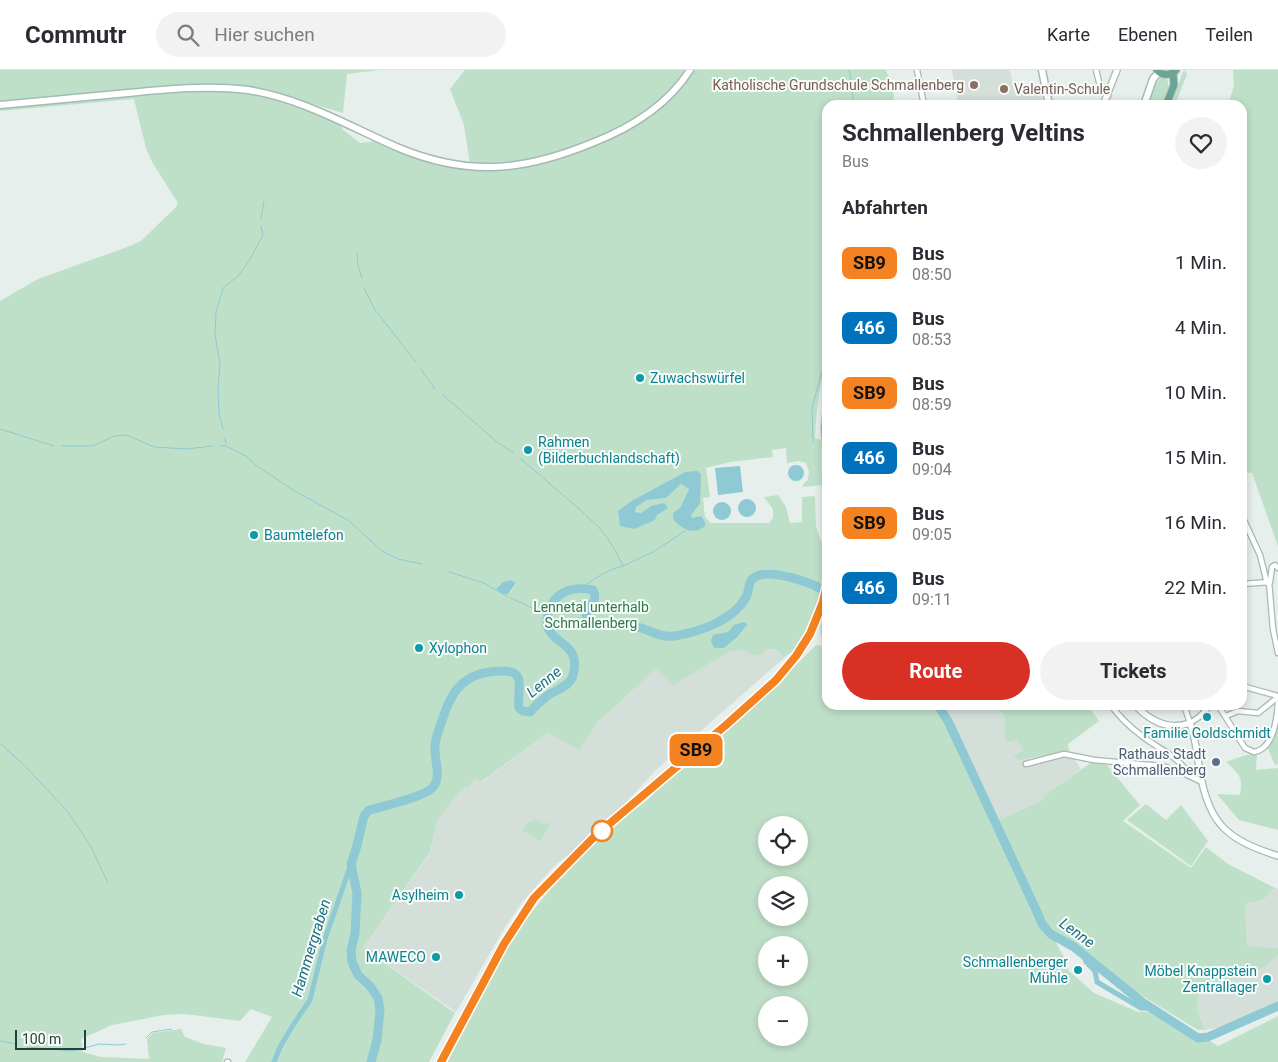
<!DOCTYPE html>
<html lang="de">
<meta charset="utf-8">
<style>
:root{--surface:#fff;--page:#f2f2f3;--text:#2b2b33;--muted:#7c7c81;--line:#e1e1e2;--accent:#d93025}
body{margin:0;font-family:Roboto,sans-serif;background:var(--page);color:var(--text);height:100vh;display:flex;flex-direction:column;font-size:19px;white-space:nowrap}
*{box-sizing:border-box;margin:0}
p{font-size:16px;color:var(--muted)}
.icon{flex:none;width:28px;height:28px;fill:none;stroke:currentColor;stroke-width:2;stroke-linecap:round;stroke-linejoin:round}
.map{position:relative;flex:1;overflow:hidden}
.details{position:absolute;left:822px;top:30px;width:425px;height:610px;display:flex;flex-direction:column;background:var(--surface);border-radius:15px;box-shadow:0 2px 8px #0003}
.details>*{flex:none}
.badge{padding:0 10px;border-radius:8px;font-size:18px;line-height:32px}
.tools{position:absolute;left:758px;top:746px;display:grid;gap:10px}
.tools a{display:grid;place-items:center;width:50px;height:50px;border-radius:50%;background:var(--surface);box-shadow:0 2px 8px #0003;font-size:25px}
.scale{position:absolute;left:15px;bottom:12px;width:71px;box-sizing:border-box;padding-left:5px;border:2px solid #24423a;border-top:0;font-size:14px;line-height:18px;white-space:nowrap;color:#24423a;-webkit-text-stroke:4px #f7fbf9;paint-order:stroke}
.map>.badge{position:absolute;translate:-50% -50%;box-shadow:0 0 0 2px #fff}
h2{padding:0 20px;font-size:19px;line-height:45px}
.round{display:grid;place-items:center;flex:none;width:52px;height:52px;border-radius:26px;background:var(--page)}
.summary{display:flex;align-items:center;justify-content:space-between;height:85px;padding:0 20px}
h1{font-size:24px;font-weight:700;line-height:38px}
.cta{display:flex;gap:10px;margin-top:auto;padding:10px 20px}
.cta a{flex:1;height:58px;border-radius:30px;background:var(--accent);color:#fff;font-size:20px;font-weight:700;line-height:58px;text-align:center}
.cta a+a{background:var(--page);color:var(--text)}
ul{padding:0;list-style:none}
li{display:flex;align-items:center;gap:15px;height:65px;padding:0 20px}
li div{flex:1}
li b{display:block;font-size:19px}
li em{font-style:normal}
li .badge{min-width:55px;font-weight:700;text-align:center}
header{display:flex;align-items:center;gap:30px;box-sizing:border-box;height:70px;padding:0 25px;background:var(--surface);border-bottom:1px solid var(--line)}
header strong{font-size:24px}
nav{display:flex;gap:28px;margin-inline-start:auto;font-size:18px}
.search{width:350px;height:45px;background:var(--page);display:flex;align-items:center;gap:12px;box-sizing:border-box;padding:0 18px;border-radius:28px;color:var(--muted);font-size:19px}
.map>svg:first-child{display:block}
.built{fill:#d4dfda}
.green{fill:#bfe0c8;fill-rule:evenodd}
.water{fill:#8ec9d4}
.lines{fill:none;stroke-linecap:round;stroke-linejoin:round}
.stream{stroke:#8ec9d4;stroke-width:1}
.canal{stroke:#8ec9d4;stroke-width:5}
.river{stroke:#8ec9d4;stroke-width:9}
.minor-casing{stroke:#a8b8b2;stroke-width:7}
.tertiary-casing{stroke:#a8b8b2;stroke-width:8}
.secondary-casing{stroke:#a4bbb3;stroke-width:9}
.primary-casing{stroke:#c2cac8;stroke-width:9}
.minor{stroke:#fff;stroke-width:4.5}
.tertiary{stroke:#fff;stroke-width:5.5}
.secondary{stroke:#fff;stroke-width:6}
.primary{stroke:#6aa596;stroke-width:7}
.line-casing{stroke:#fff;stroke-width:11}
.line{stroke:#f58220;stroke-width:8}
.education-dot{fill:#8d6e63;stroke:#f7fbf9;stroke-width:2}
.culture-dot{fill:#0f9aa8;stroke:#f7fbf9;stroke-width:2}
.service-dot{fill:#5c6f8a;stroke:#f7fbf9;stroke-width:2}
.stop-dot{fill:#fff;stroke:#f58220;stroke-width:2.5}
.labels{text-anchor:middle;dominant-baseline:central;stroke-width:4;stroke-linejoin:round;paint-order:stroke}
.education-label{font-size:14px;fill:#785e54;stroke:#f7fbf9;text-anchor:end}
.culture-label{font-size:14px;fill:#0d838f;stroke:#f7fbf9;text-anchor:start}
.park-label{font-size:14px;fill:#2d7a4b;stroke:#f7fbf9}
.service-label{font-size:14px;fill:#4e5e75;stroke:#f7fbf9;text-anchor:end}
.water-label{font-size:15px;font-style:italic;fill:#1c6f80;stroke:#f7fbf9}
</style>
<header>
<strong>Commutr</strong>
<div class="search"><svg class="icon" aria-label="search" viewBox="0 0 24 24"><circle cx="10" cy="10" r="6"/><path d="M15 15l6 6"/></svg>Hier suchen</div>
<nav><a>Karte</a><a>Ebenen</a><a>Teilen</a></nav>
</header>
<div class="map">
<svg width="1278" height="992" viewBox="0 0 1278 992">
<rect width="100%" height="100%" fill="#e6efeb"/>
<g class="built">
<polygon points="952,0 1010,0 1014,21 1040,17 1043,35 958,35"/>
<polygon points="772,574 784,588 654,702 595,767 556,794 523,831 505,857 456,942 363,878 430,783 439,746 469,707 482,712 547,663 579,680 598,652 656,599 741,576"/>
<polygon points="944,635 998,635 1004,647 1007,673 1017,670 1023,680 1014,687 1031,689 1059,682 1069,681 1081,699 1046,724 1042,730 997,751"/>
<polygon points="1275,818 1278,819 1278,878 1247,877 1245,834 1263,830"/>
<polygon points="1278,885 1278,932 1223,957 1205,960 1197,940 1198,925 1207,917 1249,905 1263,898"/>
</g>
<g class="green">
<polygon points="0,0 380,0 347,4 343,43 283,25 235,16 0,33"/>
<path d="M465 0H886L894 24 893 35H828V286C820 314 816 339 815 368L821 370 822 415 803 417V414L808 410 809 402 806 393 798 391 787 393 786 378 772 380 773 387 730 392 706 398 710 427 703 428 705 447 711 453H769L773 448V439L764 427 778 425 786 437 790 453 802 452V427L815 426 816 456 822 474V485L824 493 820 522 812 547 810 550C810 558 804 571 798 578 794 582 788 583 784 588L776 579H766L760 585 748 584 745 580 730 581 673 615 656 599 598 652 579 680 547 663 481 712 474 709 468 718 465 717 458 723 438 749 430 782 363 878 455 943 429 992H245L272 947 251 939 240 951 185 944 164 945 112 955 81 969 83 982 101 987 149 989 147 969 153 963 181 959 185 967 204 974 226 978 222 992H0V231L38 209 130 176 142 170 176 137 178 133 152 92 146 78 134 29 0 41V38L177 21C212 20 247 20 281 30 302 36 322 46 342 53V59L360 73 377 71 410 85 439 95 471 101 464 55 450 19ZM685 402 700 434 691 445 692 448 673 443 680 438 689 419 681 414 666 428 647 430 636 437 635 442 641 443 651 436 634 459 633 430ZM511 510 516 513 510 523 498 516 506 511Z"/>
<polygon points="1184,0 1187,4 1175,35 1170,35"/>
<polygon points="1233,0 1278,0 1278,476 1252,403 1243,402 1242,35 1228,35 1234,16"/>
<path d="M1161 7 1167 9C1171 20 1166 26 1160 35H1148L1155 15Z"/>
<polygon points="827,538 827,569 821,566 820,557"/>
<path d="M816 575 827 576 828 635H944L997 751 1042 730 1046 724 1092 692 1107 695 1140 735 1123 751 1191 798 1206 777 1228 794 1275 818 1263 830 1245 834 1247 876 1278 878V885L1263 898 1249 905 1207 917 1198 925 1197 940 1205 960H1198L1102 901 1044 851 1064 887 1068 900 1094 923 1138 942 1160 941 1218 976 1278 946V992H447C470 949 490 904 516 864 531 841 549 821 567 801 582 784 601 766 619 751 633 740 649 732 659 716L767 624ZM766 755H799V788H766ZM766 815H799V848H766ZM766 875H799V908H766ZM766 935H799V968H766Z"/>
<polygon points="998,635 1087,635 1099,651 1068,674 1069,681 1020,690 1013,687 1023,680 1017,670 1006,673 1004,647"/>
<polygon points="1278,651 1278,694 1275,695 1267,676"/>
<path d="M1257 683 1256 700 1278 698V760L1239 750 1217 724 1240 725C1243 708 1240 704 1226 692L1246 685Z"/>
<polygon points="1146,734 1166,750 1181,735 1208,771 1191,796 1127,750"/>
<polygon points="536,749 543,754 549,753 551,754 540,771 522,760 526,754"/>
</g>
<g class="water">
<circle cx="796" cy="403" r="8"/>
<polygon points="740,396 743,422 718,425 715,398"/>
<path d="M697 401 701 404 700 434 691 445 692 448 701 446 705 452V456C693 466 682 459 673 449V443L680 438 689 419 681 414 666 428 647 430 636 437 635 442 641 443 651 436 664 433 668 438 657 445 655 450 634 459 620 456 618 441 633 430 685 402Z"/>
<circle cx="747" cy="438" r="9"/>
<circle cx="722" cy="441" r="9"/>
<polygon points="511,510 516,513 508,524 503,524 496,519 503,512"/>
<polygon points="743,552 746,553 747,555 737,567 724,578 714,578 711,571 713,565 728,562 734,555"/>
</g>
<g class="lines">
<g class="stream">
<polyline points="849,0 852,13 853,35"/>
<polyline points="261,149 264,131"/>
<polyline points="357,183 358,196 362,208"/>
<polyline points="364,218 375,240 416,292"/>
<polyline points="421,299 435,319"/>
<polyline points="443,325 497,372 514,383"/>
<polyline points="0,359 54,376"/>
<polyline points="223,359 219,344 218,319 220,294 215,265 216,243 223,218 238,206 249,191 263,165 261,156"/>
<polyline points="225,368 226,374"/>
<polyline points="813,372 812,338 828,279"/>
<polyline points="62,376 93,376 114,366 127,365 154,377 187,379 212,376"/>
<polyline points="220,376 226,376 246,386 257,396 298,423 348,450 382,481 398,489 422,494"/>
<polyline points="520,388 585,444"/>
<polyline points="623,496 653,482 685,461"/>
<polyline points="449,502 484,513 508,527"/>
<path d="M583 518C595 507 608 500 623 496 613 476 605 460 586 446"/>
<polyline points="511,528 534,539 548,542"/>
<polyline points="1,674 26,697 68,742 91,777 108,813"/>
<polyline points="146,968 152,962 172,959"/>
<polyline points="0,971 17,974"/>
<polyline points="27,977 73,981 99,974 118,975 126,974"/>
</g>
<g class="canal">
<polyline points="1084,886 1086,892 1095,901 1097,912 1141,938 1152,938"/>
<polyline points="274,992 280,977 293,955 310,930 325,869 351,794"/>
</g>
<g class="river">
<polyline points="938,635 949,653 1037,842 1042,854 1051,864 1074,877 1142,932 1198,968 1208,967 1278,936"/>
<path d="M371 992 377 970 380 940 378 928 370 916 358 905 352 892 351 880 355 864 357 823 351 794 356 779 364 746 369 740C383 736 425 727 433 717 442 706 434 690 435 677 435 668 439 659 442 651 452 617 467 601 503 601 528 600 516 622 519 638L523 641 530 642C535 636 541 631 547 626 555 620 571 616 573 605 582 573 552 575 547 555 546 550 548 544 549 540 557 520 573 516 593 520 598 529 591 536 586 544L587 548 591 553C607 554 625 554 641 558 652 561 661 568 674 566 699 562 733 551 746 527 750 521 747 511 755 507 771 498 814 513 828 523"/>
</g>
<defs>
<g id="minor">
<polyline points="917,0 924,35"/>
<polyline points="1096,0 1100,16 1108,26"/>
<polyline points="1242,446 1260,485 1267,513"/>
<polyline points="1269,512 1273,559 1278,583"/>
<polyline points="1242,514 1270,512 1272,497 1275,495 1278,498"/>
<polyline points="1242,616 1278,626"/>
<path d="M1111 635C1119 647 1130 657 1142 666 1157 678 1180 687 1188 704"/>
<polyline points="1184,635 1190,653 1199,647 1211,635"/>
<path d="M1218 635 1245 678 1254 682C1273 679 1277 649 1278 633"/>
<polyline points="1226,646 1238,641 1258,643 1278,627"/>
<polyline points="1026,694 1064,684 1094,690 1162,696 1179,701 1202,712"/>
<polyline points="227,992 228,992"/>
</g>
<g id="tertiary">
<polyline points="1103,35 1117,0"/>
<path d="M1135 635C1150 651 1168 661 1190 653 1196 669 1197 686 1200 702 1209 756 1229 770 1278 786"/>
</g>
<g id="secondary">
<polyline points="1042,0 1049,35"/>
<path d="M0 35C43 31 85 27 128 23 168 19 208 15 248 20 304 29 348 56 399 78 469 107 524 101 592 73 631 58 667 36 690 0"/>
<polyline points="1144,35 1153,9 1159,2"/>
</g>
<g id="primary">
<path d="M1157 0C1163 6 1170 6 1176 0"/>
<polyline points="1166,35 1174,15 1173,3"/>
<polyline points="828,327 825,358 828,416"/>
<path d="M441 992 503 874 534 829 595 767 762 624C798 589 817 560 828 511"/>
</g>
</defs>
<use href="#minor" class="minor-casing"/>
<use href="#tertiary" class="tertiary-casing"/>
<use href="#secondary" class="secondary-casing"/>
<use href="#primary" class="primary-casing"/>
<use href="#minor" class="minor"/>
<use href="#tertiary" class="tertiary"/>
<use href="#secondary" class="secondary"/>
<use href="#primary" class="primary"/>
</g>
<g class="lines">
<defs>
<polyline id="line" points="441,992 504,874 534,828 595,766 726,655 776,610 796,586 810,564 823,532 828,511"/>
</defs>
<use href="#line" class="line-casing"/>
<use href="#line" class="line"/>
</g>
<g class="education-dot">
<circle cx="974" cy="15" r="5"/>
<circle cx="1004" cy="19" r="5"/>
</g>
<g class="culture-dot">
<circle cx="640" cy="308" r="5"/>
<circle cx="528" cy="380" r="5"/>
<circle cx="254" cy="465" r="5"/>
<circle cx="419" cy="578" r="5"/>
<circle cx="1207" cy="647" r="5"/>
<circle cx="459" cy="825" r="5"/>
<circle cx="436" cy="887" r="5"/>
<circle cx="1078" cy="900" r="5"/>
<circle cx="1267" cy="909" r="5"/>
</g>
<circle class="service-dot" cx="1216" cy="692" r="5"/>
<circle class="stop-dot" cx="602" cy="761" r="10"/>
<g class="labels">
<g class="education-label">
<text x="964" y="15">Katholische Grundschule Schmallenberg</text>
<text x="1014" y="19" text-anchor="start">Valentin-Schule</text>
</g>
<g class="culture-label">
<text x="650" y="308">Zuwachswürfel</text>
<text x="538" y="372">Rahmen<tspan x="538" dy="16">(Bilderbuchlandschaft)</tspan></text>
<text x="264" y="465">Baumtelefon</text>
<text x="429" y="578">Xylophon</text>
<text x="1207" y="663" text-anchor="middle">Familie Goldschmidt</text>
<text x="449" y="825" text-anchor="end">Asylheim</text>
<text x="426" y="887" text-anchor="end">MAWECO</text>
<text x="1068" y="892" text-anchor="end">Schmallenberger<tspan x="1068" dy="16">Mühle</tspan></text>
<text x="1257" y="901" text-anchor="end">Möbel Knappstein<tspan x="1257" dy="16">Zentrallager</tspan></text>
</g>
<g class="park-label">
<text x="591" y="537">Lennetal unterhalb<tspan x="591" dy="16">Schmallenberg</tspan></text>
</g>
<g class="service-label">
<text x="1206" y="684">Rathaus Stadt<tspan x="1206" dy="16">Schmallenberg</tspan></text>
</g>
<g class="water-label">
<text transform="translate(544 612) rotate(-39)">Lenne</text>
<text transform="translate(1077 863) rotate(36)">Lenne</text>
<text transform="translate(311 878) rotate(-73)">Hammergraben</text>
</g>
</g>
</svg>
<div class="tools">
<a><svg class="icon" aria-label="locate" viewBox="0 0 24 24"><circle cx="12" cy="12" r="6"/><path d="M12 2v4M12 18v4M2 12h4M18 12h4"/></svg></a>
<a><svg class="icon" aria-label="layers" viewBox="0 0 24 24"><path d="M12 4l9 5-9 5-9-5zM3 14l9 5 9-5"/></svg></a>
<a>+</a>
<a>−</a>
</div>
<div class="scale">100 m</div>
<b class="badge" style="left:696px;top:680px;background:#f58220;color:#111">SB9</b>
<section class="details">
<div class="summary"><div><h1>Schmallenberg Veltins</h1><p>Bus</p></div><a class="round"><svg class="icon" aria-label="heart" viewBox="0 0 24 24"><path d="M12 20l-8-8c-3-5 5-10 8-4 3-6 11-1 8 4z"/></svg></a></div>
<h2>Abfahrten</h2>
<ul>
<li><span class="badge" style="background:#f58220;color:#111">SB9</span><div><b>Bus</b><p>08:50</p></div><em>1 Min.</em></li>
<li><span class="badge" style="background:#0072bc;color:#fff">466</span><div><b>Bus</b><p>08:53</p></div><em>4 Min.</em></li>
<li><span class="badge" style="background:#f58220;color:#111">SB9</span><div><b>Bus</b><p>08:59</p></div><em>10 Min.</em></li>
<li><span class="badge" style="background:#0072bc;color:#fff">466</span><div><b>Bus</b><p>09:04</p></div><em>15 Min.</em></li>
<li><span class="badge" style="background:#f58220;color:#111">SB9</span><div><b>Bus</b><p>09:05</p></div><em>16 Min.</em></li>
<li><span class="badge" style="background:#0072bc;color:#fff">466</span><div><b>Bus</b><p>09:11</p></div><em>22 Min.</em></li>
</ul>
<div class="cta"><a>Route</a><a>Tickets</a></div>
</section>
</div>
